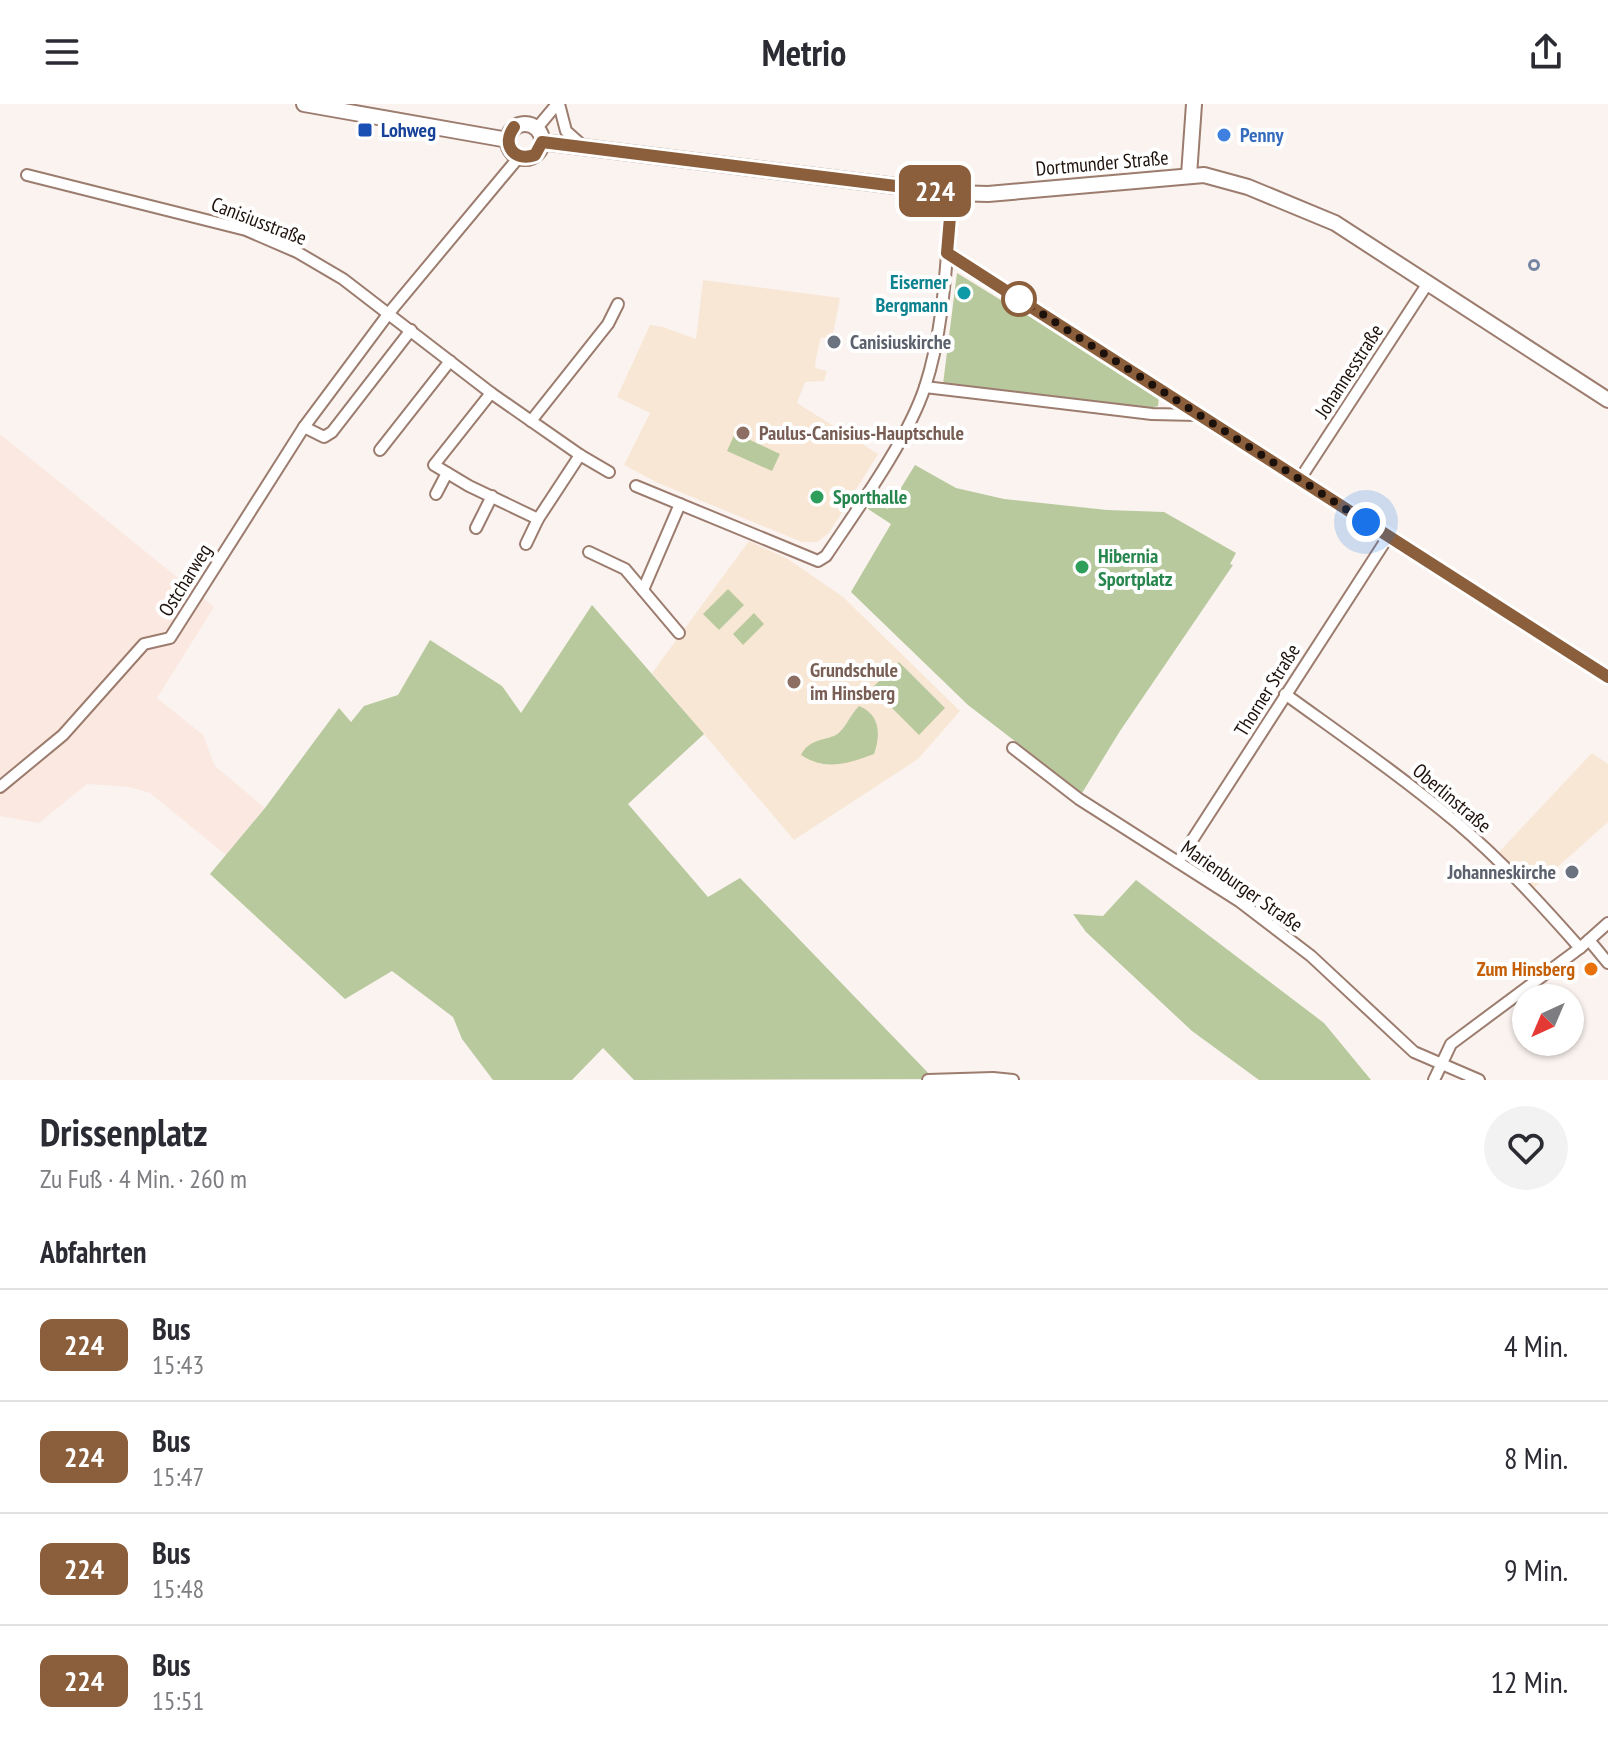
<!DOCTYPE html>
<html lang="de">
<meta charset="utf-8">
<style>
:root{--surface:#fff;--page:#f2f2f3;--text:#2b2b33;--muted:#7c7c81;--line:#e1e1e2}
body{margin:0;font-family:"PT Sans Narrow",sans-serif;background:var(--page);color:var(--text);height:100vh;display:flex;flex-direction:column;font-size:30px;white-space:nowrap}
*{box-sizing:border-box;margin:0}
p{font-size:26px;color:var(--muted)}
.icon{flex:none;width:44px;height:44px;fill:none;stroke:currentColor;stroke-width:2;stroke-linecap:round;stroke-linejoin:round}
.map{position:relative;height:976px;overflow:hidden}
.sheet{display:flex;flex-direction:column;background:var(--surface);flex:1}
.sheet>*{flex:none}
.badge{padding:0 16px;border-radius:12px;font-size:28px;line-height:52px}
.needle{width:52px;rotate:224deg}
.controls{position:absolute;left:1512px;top:880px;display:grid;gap:16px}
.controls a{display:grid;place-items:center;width:72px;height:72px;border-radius:50%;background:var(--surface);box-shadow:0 2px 6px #0004;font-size:40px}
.you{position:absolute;width:40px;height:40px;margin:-20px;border:6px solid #fff;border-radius:50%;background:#1a73e8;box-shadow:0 0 0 12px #1a73e833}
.map>.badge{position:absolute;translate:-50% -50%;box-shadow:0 0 0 4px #fff}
h2{padding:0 40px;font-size:30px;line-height:72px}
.round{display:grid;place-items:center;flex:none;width:84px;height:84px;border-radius:42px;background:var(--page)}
.summary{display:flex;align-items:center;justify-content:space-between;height:136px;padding:0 40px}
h1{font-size:38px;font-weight:700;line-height:60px}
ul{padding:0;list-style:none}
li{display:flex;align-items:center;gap:24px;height:112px;padding:0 40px;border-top:2px solid var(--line)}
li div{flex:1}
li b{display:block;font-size:30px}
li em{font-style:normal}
li .badge{min-width:88px;font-weight:700;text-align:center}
header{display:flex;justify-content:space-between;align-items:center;height:104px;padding:0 40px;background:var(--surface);font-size:36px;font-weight:700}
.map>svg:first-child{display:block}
.built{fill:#fbe9e1}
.education{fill:#f9e7d6}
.green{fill:#b8c99d}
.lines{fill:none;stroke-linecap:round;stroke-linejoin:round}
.stream{stroke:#7484a2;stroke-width:3}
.street-casing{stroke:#9c7c6e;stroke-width:14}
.secondary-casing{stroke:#9c7c6e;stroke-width:18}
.street{stroke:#fff;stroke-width:10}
.secondary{stroke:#fff;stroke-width:14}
.line-casing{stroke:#fff;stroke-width:18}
.line{stroke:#8b5e3c;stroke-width:12}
.walk{stroke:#1d110c;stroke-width:8;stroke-dasharray:0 14.4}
.transit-dot{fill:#1a4fb4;stroke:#fff;stroke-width:3}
.shop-dot{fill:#3f7fe0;stroke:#fff;stroke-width:3}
.culture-dot{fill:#0f9aa8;stroke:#fff;stroke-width:3}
.stop-dot{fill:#fff;stroke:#8b5e3c;stroke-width:4}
.worship-dot{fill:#6b7280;stroke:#fff;stroke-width:3}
.education-dot{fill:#8d6e63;stroke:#fff;stroke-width:3}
.leisure-dot{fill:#2e9e5b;stroke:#fff;stroke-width:3}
.food-dot{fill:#e8710a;stroke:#fff;stroke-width:3}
.labels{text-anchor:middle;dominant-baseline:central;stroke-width:8;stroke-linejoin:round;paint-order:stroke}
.transit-label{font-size:20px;font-weight:bold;fill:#164399;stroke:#fff;text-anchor:start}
.shop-label{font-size:20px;font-weight:bold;fill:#366cbe;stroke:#fff;text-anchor:start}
.street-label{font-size:20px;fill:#1d110c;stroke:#fff}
.culture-label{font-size:20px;font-weight:bold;fill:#0d838f;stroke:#fff;text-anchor:end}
.worship-label{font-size:20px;font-weight:bold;fill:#5b616d;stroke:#fff;text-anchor:start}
.education-label{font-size:20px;font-weight:bold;fill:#785e54;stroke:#fff;text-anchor:start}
.leisure-label{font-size:20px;font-weight:bold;fill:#27864d;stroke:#fff;text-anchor:start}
.food-label{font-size:20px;font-weight:bold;fill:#c56008;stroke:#fff;text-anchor:end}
</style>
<header><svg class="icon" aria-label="menu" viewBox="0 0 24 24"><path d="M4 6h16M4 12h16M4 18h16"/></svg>Metrio<svg class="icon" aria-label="share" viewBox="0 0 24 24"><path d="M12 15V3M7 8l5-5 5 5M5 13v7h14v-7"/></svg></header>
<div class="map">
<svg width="1608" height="976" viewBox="0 0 1608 976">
<rect width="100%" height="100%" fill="#faf3ef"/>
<polygon class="built" points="0,330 214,503 157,594 203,631 215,662 265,704 226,751 150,689 130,683 87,680 39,719 0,712"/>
<g class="education">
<polygon points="703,176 840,194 832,235 821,233 816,254 815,264 827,267 824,277 805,278 797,299 878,350 829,429 817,438 802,438 658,379 624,361 650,309 617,293 650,221 663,223 696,235"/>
<polygon points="749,437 788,455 843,493 960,607 918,655 794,736 652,569"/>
<polygon points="1592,649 1608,660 1608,718 1534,784 1498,749"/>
</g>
<g class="green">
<polygon points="957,169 1017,206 1020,201 1156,289 1159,293 1158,302 1148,305 943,280"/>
<polygon points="735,329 780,350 772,367 727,347"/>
<polygon points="915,361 956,384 1004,395 1107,406 1164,408 1236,449 1230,460 1233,461 1120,627 1082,689 968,601 851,488 891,420 868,405 871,397 888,405"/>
<polygon points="728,485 744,501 719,526 703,510"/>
<polygon points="592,501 704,630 628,700 708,793 740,774 934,975 634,976 603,944 572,976 493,976 462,935 453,913 392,867 345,895 210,770 265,704 339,604 351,618 364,602 398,591 430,536 502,582 521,609"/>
<polygon points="754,509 764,520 743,541 733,530"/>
<polygon points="899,558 945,604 919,631 872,584"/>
<path d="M859 602C880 610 881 631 874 650 848 660 825 667 801 651 809 636 820 637 834 632 845 627 849 612 859 602Z"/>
<polygon points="1136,776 1324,919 1371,976 1259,976 1192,927 1086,828 1073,810 1103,812"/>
</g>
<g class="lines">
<circle class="stream" cx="1534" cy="161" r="4.5"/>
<defs>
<g id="street">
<polyline points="559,0 566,27 584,43"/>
<polyline points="537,24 557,0"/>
<polyline points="27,71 246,126 297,148 343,175 491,289 580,351 609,368"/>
<polyline points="947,149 1608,573"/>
<polyline points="925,283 1152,310 1198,311"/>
<polyline points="491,289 434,361 469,382 538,415 580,351"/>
<polyline points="531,317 608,220 618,200"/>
<polyline points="304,323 324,333 332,328 411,226"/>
<polyline points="380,346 450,257"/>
<polyline points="1300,375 1428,179"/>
<path d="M636 382 818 457 826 452C858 404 907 337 925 283 945 222 946 153 952 89"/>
<polyline points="436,390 447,369"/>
<polyline points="476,424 492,392"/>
<polyline points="526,440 538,415"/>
<polyline points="589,448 625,465 679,529"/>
<polyline points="643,486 680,400"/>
<path d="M1285 590C1343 632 1401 672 1456 718 1501 756 1541 800 1580 844"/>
<polyline points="1013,644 1079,695 1239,797 1311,852 1414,948 1479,976"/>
<polyline points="0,683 63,631 144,540 170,534 304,323 389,209 519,53"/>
<polyline points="1178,758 1388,433"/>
<polyline points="1589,836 1608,859"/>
<polyline points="928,976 993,974 1013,976"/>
<polyline points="1434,976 1451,940 1580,844 1608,819"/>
</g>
<g id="secondary">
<polyline points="304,0 508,36"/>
<circle cx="525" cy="37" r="17"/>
<polyline points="542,38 952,89 988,90 1204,71 1248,83 1335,119 1608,296"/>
<polyline points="1189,71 1194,0"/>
</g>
</defs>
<use href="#street" class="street-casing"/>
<use href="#secondary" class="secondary-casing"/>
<use href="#street" class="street"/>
<use href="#secondary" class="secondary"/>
</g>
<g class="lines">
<defs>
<path id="line" d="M514 23C501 41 514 58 535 51L542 38 952 89 947 149 1608 573"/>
</defs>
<use href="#line" class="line-casing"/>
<use href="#line" class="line"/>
<polyline class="walk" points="1019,195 1366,418"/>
</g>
<rect class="transit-dot" x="357" y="18" width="16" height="16" rx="4"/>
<circle class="shop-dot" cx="1224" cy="31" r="8"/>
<circle class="culture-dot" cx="964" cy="189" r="8"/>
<circle class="stop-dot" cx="1019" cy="195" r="16"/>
<g class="worship-dot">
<circle cx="834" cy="238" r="8"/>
<circle cx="1572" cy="768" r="8"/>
</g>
<g class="education-dot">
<circle cx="743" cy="329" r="8"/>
<circle cx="794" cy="578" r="8"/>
</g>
<g class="leisure-dot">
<circle cx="817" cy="393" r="8"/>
<circle cx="1082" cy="463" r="8"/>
</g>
<circle class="food-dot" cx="1591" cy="865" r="8"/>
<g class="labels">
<g class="transit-label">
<text x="381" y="26">Lohweg</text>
</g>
<g class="shop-label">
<text x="1240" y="31">Penny</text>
</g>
<g class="street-label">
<text transform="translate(1102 59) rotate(-5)">Dortmunder Straße</text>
<text transform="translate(259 117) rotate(21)">Canisiusstraße</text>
<text transform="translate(1349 267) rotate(-57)">Johannesstraße</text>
<text transform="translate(185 476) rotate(-58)">Ostcharweg</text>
<text transform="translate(1267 586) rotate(-58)">Thorner Straße</text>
<text transform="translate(1452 694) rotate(40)">Oberlinstraße</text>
<text transform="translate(1242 782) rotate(35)">Marienburger Straße</text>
</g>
<g class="culture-label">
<text x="948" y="178">Eiserner<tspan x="948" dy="23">Bergmann</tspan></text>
</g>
<g class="worship-label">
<text x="850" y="238">Canisiuskirche</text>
<text x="1556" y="768" text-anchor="end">Johanneskirche</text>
</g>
<g class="education-label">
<text x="759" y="329">Paulus-Canisius-Hauptschule</text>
<text x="810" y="566">Grundschule<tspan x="810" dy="23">im Hinsberg</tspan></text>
</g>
<g class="leisure-label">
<text x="833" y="393">Sporthalle</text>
<text x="1098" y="452">Hibernia<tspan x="1098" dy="23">Sportplatz</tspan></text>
</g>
<g class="food-label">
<text x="1575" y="865">Zum Hinsberg</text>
</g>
</g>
</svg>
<div class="controls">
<a><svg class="needle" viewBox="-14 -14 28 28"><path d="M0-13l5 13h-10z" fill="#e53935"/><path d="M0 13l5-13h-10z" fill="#7c7c81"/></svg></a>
</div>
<div class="you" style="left:1366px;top:418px"></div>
<b class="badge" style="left:935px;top:87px;background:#8b5e3c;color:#fff">224</b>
</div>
<section class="sheet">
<div class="summary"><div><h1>Drissenplatz</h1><p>Zu Fuß · 4 Min. · 260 m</p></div><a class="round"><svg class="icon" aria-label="heart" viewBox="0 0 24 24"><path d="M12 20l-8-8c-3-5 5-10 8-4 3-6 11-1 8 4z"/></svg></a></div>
<h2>Abfahrten</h2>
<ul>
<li><span class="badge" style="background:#8b5e3c;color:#fff">224</span><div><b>Bus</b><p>15:43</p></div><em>4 Min.</em></li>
<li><span class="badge" style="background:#8b5e3c;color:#fff">224</span><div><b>Bus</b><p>15:47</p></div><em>8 Min.</em></li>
<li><span class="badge" style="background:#8b5e3c;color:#fff">224</span><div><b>Bus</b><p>15:48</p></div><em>9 Min.</em></li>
<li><span class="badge" style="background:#8b5e3c;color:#fff">224</span><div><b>Bus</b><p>15:51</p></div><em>12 Min.</em></li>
</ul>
</section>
